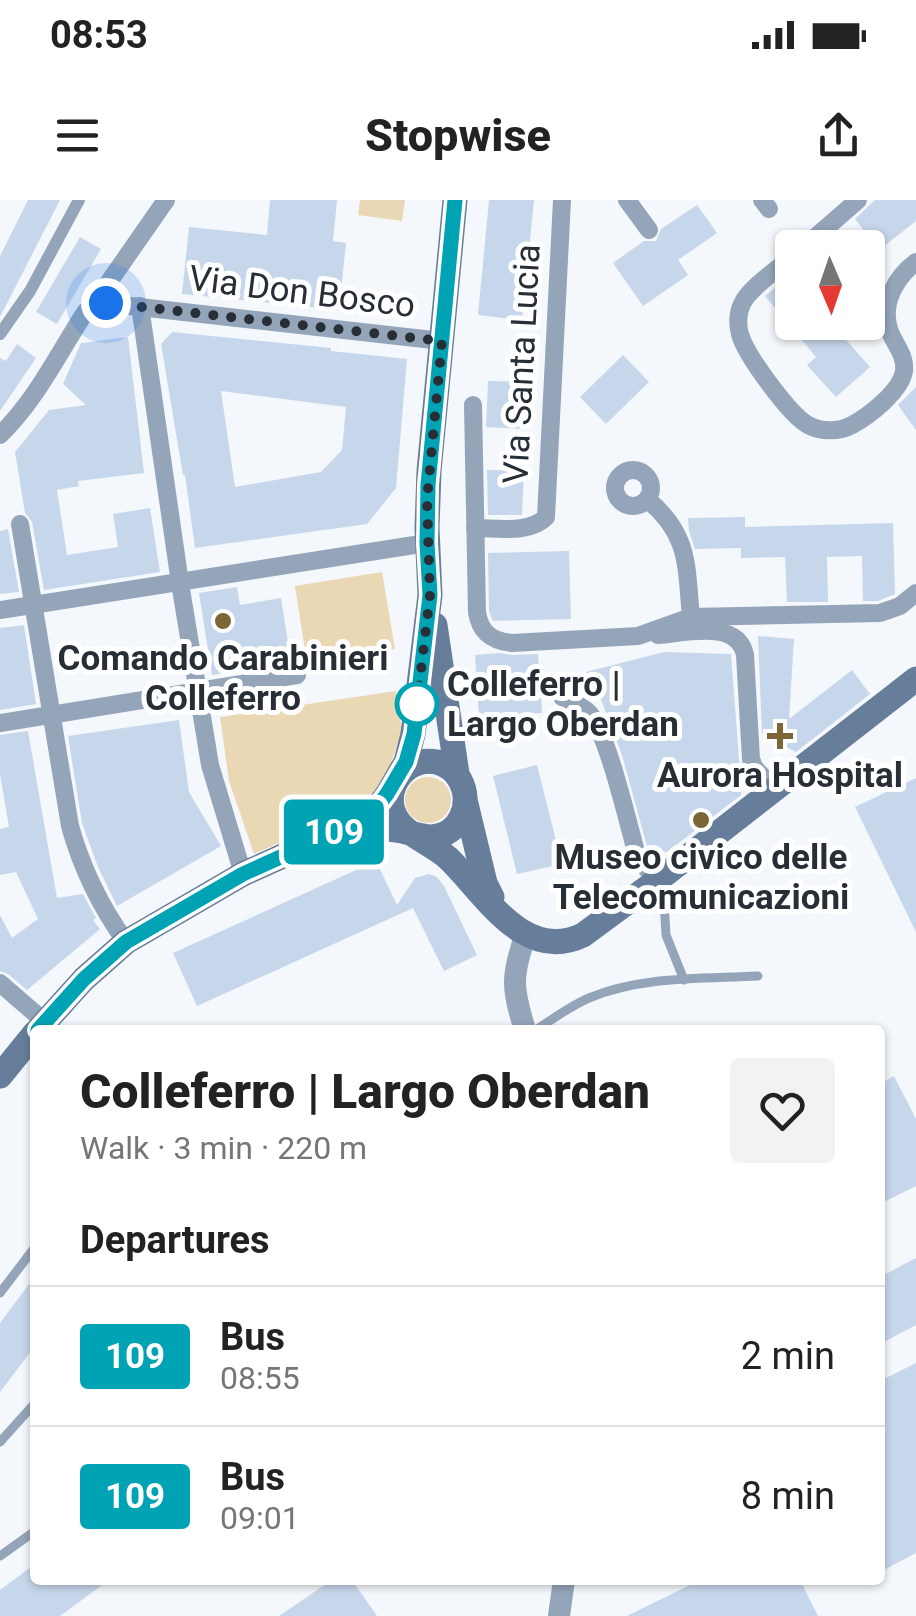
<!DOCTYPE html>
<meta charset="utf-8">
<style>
:root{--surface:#fff;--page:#f2f2f2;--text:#222;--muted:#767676;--line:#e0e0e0}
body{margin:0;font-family:Roboto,sans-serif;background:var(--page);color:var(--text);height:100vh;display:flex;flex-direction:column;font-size:38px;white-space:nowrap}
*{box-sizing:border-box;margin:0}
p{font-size:32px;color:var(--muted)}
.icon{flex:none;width:55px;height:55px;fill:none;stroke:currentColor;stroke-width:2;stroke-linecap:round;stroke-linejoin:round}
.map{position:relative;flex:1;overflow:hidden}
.side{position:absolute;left:30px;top:825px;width:855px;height:560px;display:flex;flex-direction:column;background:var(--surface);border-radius:10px;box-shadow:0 2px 8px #0004}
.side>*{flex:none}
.badge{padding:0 20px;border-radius:8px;font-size:35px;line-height:65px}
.needle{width:65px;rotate:178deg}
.fabs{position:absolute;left:775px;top:30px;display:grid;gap:20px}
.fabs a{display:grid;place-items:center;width:110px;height:110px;border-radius:10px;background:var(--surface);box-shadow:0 2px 8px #0004;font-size:50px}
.you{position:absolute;width:50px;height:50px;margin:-25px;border:8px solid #fff;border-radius:50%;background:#1a73e8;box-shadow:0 0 0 15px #1a73e833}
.map>.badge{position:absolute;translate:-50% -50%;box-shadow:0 0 0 5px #fff}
h2{padding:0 50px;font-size:38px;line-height:90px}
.round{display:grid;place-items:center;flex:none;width:105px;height:105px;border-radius:10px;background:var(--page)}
.headline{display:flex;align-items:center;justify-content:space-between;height:170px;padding:0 50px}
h1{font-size:48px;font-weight:800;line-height:75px}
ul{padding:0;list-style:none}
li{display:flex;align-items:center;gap:30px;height:140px;padding:0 50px;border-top:2px solid var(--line)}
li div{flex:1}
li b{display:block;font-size:38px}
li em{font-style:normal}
li .badge{min-width:110px;font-weight:700;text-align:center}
.status{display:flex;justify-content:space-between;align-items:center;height:70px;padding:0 50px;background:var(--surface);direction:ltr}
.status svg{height:28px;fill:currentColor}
header{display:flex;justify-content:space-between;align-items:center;height:130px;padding:0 50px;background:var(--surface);font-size:45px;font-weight:800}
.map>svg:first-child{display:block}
.green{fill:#ead8b4}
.building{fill:#c7d7eb;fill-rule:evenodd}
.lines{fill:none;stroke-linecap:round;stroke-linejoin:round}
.service{stroke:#95a5b9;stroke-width:9}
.pedestrian{stroke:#95a5b9;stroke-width:12}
.minor{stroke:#95a5b9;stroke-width:18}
.tertiary{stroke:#95a5b9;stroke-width:22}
.secondary{stroke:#677e9b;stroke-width:25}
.line-casing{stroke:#fff;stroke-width:22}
.line{stroke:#00a3b4;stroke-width:15}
.walk{stroke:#282e36;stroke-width:10;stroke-dasharray:0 18}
.poi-dot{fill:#7c6636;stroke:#fff;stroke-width:4}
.stop-dot{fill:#fff;stroke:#00a3b4;stroke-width:5}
.labels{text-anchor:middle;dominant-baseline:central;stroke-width:10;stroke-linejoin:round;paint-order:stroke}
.street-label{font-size:35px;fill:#282e36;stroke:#fff}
.poi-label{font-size:35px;font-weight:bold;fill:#282e36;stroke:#fff}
.stop-label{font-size:35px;font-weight:bold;fill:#282e36;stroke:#fff;text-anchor:start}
</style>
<div class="status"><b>08:53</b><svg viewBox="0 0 49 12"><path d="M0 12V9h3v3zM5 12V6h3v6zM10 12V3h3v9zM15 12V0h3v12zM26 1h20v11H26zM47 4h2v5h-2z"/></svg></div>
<header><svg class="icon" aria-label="menu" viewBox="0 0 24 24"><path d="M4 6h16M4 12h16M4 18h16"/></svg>Stopwise<svg class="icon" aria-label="share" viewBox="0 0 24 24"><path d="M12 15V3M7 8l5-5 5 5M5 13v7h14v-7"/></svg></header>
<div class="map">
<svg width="916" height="1416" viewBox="0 0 916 1416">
<rect width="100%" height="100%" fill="#f4f7fb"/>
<g class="green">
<polygon points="360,0 405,0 402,21 358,15"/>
<polygon points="382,372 395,449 307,463 295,386"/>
<polygon points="396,491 402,531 390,566 372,597 357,608 254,654 229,581 220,517"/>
<circle cx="428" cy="600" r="23"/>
</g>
<g class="building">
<polygon points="28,0 60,0 0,117 0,56"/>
<polygon points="270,0 337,0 333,41 346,43 339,110 182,94 189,27 267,35"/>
<polygon points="489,0 534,0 522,120 478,115"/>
<polygon points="875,0 916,0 916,21 879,50 855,19"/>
<polygon points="697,5 717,33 678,60 688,75 643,106 613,63 644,41 656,41 661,29"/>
<polygon points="80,37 101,49 57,124 36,112"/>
<polygon points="792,73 792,122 830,122 870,167 836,197 807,165 816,157 765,96"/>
<path d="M172 132 331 148V151L407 159 396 288 367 324 195 348 185 275H183L161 144ZM221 191 346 207 342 250 321 272 235 287Z"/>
<polygon points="128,137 144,273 78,281 79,286 57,290 67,355 118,347 113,314 150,308 160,372 44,390 32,322 25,313 15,252 49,210 86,205 63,184 81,143"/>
<polygon points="17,144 36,158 0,211 0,158 6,161"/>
<polygon points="623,155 649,182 606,224 580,197"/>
<polygon points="488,181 530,182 527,229 486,227"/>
<polygon points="916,187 916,230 898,205"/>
<polygon points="487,270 524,271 522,315 488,315"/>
<polygon points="745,317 745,327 893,323 895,394 878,401 863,401 862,356 827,357 828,402 787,402 785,357 741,358 741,348 695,349 689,331 688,318"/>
<polygon points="8,329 19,392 0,394 0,331"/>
<polygon points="569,351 571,419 493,421 489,411 488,353"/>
<polygon points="237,387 240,405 281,398 291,462 212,475 199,393"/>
<polygon points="24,425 36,504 0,510 0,428"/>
<polygon points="758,436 794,439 789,519 852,470 870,494 796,552 762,534"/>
<polygon points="664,452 731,454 739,560 742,571 741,595 667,652 648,650 622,555 600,497 593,499 586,472"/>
<polygon points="499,453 512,455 538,454 542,513 479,517 475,455"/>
<polygon points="179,520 189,592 221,646 117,706 98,667 82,623 68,536"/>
<polygon points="28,531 57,698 83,694 96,718 93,720 100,729 27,790 8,774 0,771 0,715 12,738 38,719 16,672 0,675 0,629 9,627 0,574 0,535"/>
<polygon points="537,565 562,664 517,674 493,576"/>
<polygon points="916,578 916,732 855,607"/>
<polygon points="376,661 397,705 415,678 429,674 437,677 444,686 477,755 444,771 413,708 197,806 173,753"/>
<polygon points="894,876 916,919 916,986 880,1004 880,884"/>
<polygon points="916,1058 916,1125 880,1144 880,1077"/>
<polygon points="35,1076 35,1146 0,1192 0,1123"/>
<polygon points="916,1163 916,1353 880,1372 880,1181"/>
<polygon points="35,1364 35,1380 109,1380 60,1416 0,1416 0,1390"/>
<polygon points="332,1380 352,1380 377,1416 279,1416"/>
<polygon points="700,1380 800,1380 818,1416 627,1416"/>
</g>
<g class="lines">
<g class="service">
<polyline points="663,684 666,735 684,780"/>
<path d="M536 830C553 819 570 806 589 798 642 776 702 779 758 776"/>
<polyline points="0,1093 35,1047"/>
<polyline points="0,1242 35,1203"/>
<polyline points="0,1356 35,1331"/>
</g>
<polyline class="pedestrian" points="0,134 30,91 79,0"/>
<g class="minor">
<polyline points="627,0 649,30"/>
<polyline points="762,0 769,9"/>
<polyline points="803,48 858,0"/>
<path d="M792 57C779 68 749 88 742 104 738 112 737 124 740 134 745 154 789 214 808 225 821 232 839 232 852 225 869 216 901 191 904 171 906 154 893 143 889 129 881 103 896 77 916 62"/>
<polyline points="95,102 442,141"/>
<polyline points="140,106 180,383 210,565 243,674"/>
<path d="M473 205 477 412C480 433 492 441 512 443L638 436 691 417 880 413 900 406 916 393"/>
<path d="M0 235C37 199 58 154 86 111L95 102 166 0"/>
<circle cx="633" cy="288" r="18"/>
<path d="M648 300C690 335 686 366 691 417"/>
<path d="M20 324 70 626C82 669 100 706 126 742"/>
<path d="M475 328C497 328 530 334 546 317L562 0"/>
<polyline points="0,410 427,343"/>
<path d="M658 435C686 433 738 419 745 455L751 559 754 567 774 589"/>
<path d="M562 497C571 502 582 505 589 513 608 534 628 624 637 655L647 669 663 676"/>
<polyline points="0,523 297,475"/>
<polyline points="0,783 45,822"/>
</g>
<g class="tertiary">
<path d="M525 830C512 788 511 776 526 734"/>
<polyline points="559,1416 564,1380"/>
</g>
<g class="secondary">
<polyline points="435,425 457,574"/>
<polyline points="466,604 485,683 492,697"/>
<path d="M348 632C367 628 383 627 402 631 411 633 421 637 432 637 460 635 473 604 460 580 455 571 447 565 437 562 403 555 378 595 399 622 409 636 434 645 448 658 484 692 523 764 583 735L663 676 916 479"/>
<polyline points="38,830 84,779 126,742 243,674 358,622 372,614 387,595 406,562 413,534 430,395 427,328 429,271 455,0"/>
<polyline points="0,876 35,833"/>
</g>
</g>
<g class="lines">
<defs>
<polyline id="line" points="38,830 84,779 126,742 243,674 358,622 372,614 387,594 406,562 414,534 430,395 427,343 428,285 455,0"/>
</defs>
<use href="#line" class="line-casing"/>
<use href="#line" class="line"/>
<polyline class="walk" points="106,103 442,141 427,300 430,395 417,504"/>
</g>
<g class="poi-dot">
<circle cx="223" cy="421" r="10"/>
<path d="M775 521h10v10h10v10h-10v10h-10v-10h-10v-10h10z"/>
<circle cx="701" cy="620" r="10"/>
</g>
<circle class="stop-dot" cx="417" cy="504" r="20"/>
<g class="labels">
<g class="street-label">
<text transform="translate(302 92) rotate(7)">Via Don Bosco</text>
<text transform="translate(522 164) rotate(-87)">Via Santa Lucia</text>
</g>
<g class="poi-label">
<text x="223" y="458">Comando Carabinieri<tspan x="223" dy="40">Colleferro</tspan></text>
<text x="780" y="575">Aurora Hospital</text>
<text x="701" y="657">Museo civico delle<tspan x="701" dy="40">Telecomunicazioni</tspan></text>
</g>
<g class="stop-label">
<text x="447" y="484">Colleferro |<tspan x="447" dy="40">Largo Oberdan</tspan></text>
</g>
</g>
</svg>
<div class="fabs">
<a><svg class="needle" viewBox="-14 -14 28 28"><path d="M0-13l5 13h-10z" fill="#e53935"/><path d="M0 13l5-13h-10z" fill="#767676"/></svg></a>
</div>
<div class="you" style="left:106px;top:103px"></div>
<b class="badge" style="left:334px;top:632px;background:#00a3b4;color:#fff">109</b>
<section class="side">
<div class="headline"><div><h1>Colleferro | Largo Oberdan</h1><p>Walk · 3 min · 220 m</p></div><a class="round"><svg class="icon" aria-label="heart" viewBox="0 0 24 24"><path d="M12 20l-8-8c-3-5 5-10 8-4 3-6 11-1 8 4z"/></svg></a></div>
<h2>Departures</h2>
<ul>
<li><span class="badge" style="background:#00a3b4;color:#fff">109</span><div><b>Bus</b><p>08:55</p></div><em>2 min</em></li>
<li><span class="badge" style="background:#00a3b4;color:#fff">109</span><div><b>Bus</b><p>09:01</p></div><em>8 min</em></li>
</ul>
</section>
</div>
